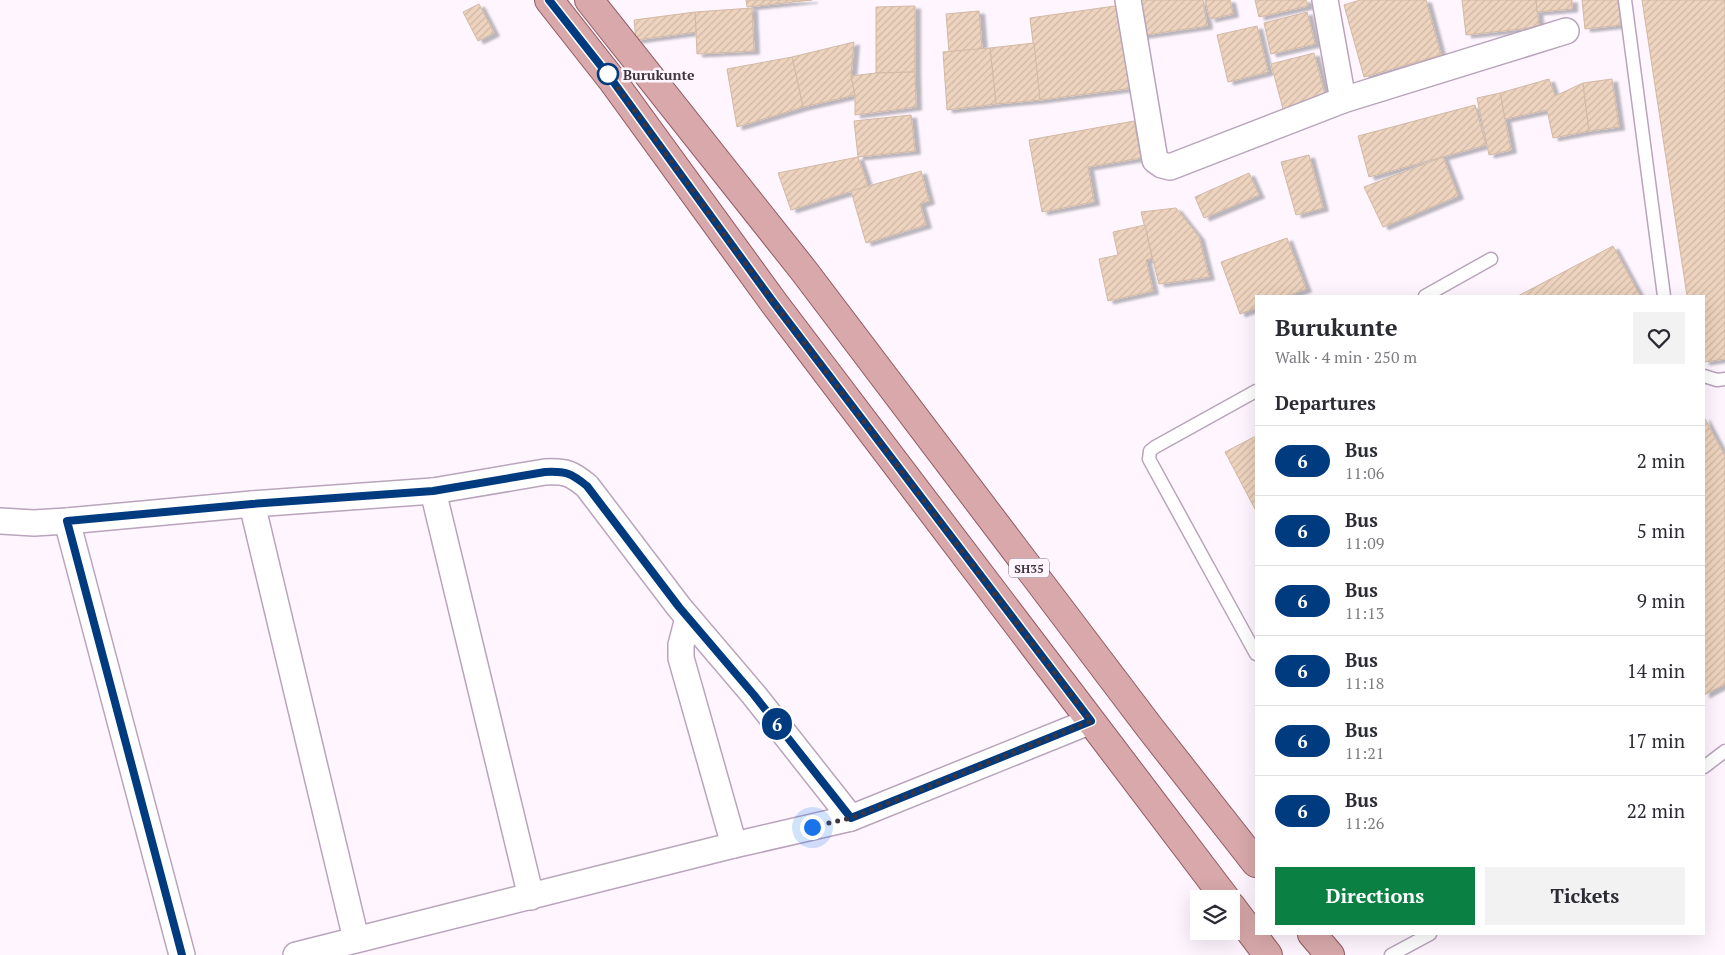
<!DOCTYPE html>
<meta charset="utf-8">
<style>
:root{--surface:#fff;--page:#f2f2f3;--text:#2b2b33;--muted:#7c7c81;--line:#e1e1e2;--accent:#0b8043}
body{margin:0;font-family:"PT Serif",serif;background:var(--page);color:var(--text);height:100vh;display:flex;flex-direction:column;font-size:19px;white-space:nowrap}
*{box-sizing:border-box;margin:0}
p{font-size:16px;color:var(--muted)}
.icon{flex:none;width:28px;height:28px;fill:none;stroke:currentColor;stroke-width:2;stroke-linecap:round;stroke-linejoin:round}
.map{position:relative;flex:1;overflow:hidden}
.side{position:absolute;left:1255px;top:295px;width:450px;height:640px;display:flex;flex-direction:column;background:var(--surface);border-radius:0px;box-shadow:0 5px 20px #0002}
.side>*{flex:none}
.badge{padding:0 10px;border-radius:16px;font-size:18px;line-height:32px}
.controls{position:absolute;left:1190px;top:890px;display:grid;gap:10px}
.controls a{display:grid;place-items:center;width:50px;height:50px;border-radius:0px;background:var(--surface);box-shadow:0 5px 20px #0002;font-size:25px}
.you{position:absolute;width:25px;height:25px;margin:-12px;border:4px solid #fff;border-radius:50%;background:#1a73e8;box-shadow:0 0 0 8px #1a73e833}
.map>.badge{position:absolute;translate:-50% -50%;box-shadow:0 0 0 2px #fff}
h2{padding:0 20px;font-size:19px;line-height:45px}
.round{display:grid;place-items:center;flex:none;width:52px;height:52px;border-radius:0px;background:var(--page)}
.head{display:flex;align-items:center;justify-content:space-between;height:85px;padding:0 20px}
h1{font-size:24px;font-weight:800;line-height:38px}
.button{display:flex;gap:10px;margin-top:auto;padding:10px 20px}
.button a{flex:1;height:58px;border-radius:0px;background:var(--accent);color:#fff;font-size:20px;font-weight:800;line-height:58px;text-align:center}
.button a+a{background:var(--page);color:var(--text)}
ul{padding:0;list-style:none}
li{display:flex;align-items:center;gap:15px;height:70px;padding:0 20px;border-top:1px solid var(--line)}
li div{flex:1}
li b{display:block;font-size:19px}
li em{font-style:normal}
li .badge{min-width:55px;font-weight:700;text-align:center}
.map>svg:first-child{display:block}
.building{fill:url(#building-hatch);stroke:#d2b9a4;filter:url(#shadow)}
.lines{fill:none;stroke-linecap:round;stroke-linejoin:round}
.service-casing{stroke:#b9a4bc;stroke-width:15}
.minor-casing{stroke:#b9a4bc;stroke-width:28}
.primary-casing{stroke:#915a60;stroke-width:30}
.service{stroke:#fff;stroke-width:12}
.minor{stroke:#fff;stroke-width:25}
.primary{stroke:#d8a8aa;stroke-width:28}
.line-casing{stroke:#fff;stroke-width:11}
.line{stroke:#003b80;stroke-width:8}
.walk{stroke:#3e363f;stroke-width:5;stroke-dasharray:0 9}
.stop-dot{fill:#fff;stroke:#003b80;stroke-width:2.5}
.labels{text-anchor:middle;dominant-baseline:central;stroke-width:5;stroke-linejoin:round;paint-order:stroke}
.shield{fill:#fef5ff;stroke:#786f79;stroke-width:1}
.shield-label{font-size:12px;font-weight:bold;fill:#3e363f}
.stop-label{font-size:14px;font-weight:bold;fill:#3e363f;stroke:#fef5ff;text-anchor:start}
</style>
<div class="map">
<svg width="1725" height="955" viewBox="0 0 1725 955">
<defs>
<pattern id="building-hatch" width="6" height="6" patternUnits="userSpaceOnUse" patternTransform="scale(1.25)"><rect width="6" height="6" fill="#eed4bf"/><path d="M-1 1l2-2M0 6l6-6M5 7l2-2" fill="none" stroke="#cdb7a5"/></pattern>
<filter id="shadow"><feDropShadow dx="5.5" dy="3" stdDeviation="1" flood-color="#0004"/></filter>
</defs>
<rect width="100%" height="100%" fill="#fef5ff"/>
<g class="building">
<polygon points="746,0 812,0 747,7"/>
<polygon points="1134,0 1203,0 1207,26 1138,36"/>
<polygon points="1205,0 1230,0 1233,14 1210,19"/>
<polygon points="1255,0 1306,0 1308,6 1259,17"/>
<polygon points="1360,0 1426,0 1441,55 1364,77 1344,5"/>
<polygon points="1462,0 1536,0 1539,27 1466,35"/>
<polygon points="1536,0 1572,0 1572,9 1537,12"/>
<polygon points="1582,0 1618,0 1621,25 1585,29"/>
<polygon points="1642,0 1725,0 1725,359 1704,362 1704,296 1687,296"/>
<polygon points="479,4 494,33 478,41 463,12"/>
<polygon points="1122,5 1133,88 1040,100 1030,18"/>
<polygon points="915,6 915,72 876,73 876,7"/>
<polygon points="752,8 754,51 697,54 695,12"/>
<polygon points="979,11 982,49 949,52 946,14"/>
<polygon points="695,12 696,32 636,40 634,20"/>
<polygon points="1307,12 1315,44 1271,54 1264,23"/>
<polygon points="1257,26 1268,72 1228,82 1217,35"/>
<polygon points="854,42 851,76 855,95 803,107 792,57"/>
<polygon points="1034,43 1040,100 996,104 990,48"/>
<polygon points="990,48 996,104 947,110 943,52"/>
<polygon points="1314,53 1326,99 1283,109 1271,64"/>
<polygon points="792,57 803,107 737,127 727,69"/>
<polygon points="915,72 916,107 855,115 855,95 851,76 876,73"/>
<polygon points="1549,79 1555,96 1583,83 1589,131 1553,138 1547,110 1505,119 1500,93"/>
<polygon points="1612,79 1619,127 1589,131 1583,83"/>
<polygon points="1500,93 1511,150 1489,155 1477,98"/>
<polygon points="1475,105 1486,145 1369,177 1358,136"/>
<polygon points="911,115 915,151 858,157 854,121"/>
<polygon points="1134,121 1141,158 1088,167 1094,202 1042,212 1029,140"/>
<polygon points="1309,155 1323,208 1296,215 1281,162"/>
<polygon points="858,157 868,186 791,210 778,173"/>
<polygon points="1443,157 1458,196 1383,227 1364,187"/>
<polygon points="921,171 929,201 920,204 926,225 866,243 851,191"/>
<polygon points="1249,173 1259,195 1204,218 1195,197"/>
<polygon points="1176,208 1199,237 1209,277 1159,284 1141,212"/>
<polygon points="1145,225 1152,258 1146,260 1153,291 1108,301 1099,259 1118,255 1113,232"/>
<polygon points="1287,238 1306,289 1287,296 1256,296 1256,308 1240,314 1221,262"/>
<polygon points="1613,246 1640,296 1518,296"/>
<polygon points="1704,417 1725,456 1725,684 1704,695"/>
<polygon points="1256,436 1256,511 1225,452"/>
</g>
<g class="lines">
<defs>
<g id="service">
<polyline points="1625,0 1664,296"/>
<polyline points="1425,296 1491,259"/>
<polyline points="1704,376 1717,380 1725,379"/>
<polyline points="1256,391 1155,447 1150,451 1149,459 1256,654"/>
<polyline points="1704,767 1725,751"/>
<polyline points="1391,955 1430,934"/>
</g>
<g id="minor">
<polyline points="1128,0 1155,160 1162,165 1170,167 1343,100 1325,0"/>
<polyline points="1343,100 1566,31"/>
<polyline points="433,491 531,897"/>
<polyline points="252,504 356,939"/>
<path d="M0 521 34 523 67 521 252 504 433 491 545 472C566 471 571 473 587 486L679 607 754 695 851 818"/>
<polyline points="67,521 182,955"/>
<polyline points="688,618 681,645 681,658 734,845"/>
<polyline points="296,955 734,845 851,818 1091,721"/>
</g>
<g id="primary">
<polyline points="549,0 612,80 774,303 1226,899"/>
<polyline points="589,0 804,271 1150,728 1256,863"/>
<polyline points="1231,906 1268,955"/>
<polyline points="1312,934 1330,955"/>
</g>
</defs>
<use href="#service" class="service-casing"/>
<use href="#minor" class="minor-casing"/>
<use href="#primary" class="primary-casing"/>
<use href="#service" class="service"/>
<use href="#minor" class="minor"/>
<use href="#primary" class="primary"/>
</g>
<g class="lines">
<defs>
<path id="line" d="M182 955 67 521 252 504 433 491 545 472C566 471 571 473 587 486L679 607 754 695 851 818 1091 721 774 303 612 80 549 0"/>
</defs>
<use href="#line" class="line-casing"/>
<use href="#line" class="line"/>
<polyline class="walk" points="608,74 774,303 1091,721 851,818 812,827"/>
</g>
<circle class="stop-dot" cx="608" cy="74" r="10"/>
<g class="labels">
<rect class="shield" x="1009" y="558.5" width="40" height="19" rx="4"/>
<g class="shield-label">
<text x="1029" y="568">SH35</text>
</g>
<g class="stop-label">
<text x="623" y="74">Burukunte</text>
</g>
</g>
</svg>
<div class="controls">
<a><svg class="icon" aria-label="layers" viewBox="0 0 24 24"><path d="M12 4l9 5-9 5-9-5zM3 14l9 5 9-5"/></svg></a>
</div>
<div class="you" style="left:812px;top:827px"></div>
<b class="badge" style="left:777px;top:724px;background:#003b80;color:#fff">6</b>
<section class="side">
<div class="head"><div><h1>Burukunte</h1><p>Walk · 4 min · 250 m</p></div><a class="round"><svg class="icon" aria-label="heart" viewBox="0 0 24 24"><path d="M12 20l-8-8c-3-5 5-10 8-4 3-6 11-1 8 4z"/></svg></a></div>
<h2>Departures</h2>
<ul>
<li><span class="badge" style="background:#003b80;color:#fff">6</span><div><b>Bus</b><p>11:06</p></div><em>2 min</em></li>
<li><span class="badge" style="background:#003b80;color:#fff">6</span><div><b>Bus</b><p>11:09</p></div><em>5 min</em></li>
<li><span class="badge" style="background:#003b80;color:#fff">6</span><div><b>Bus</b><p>11:13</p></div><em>9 min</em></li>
<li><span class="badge" style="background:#003b80;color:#fff">6</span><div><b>Bus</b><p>11:18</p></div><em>14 min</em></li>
<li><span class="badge" style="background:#003b80;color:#fff">6</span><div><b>Bus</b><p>11:21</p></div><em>17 min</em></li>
<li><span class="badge" style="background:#003b80;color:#fff">6</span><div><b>Bus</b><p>11:26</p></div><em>22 min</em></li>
</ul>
<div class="button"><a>Directions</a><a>Tickets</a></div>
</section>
</div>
